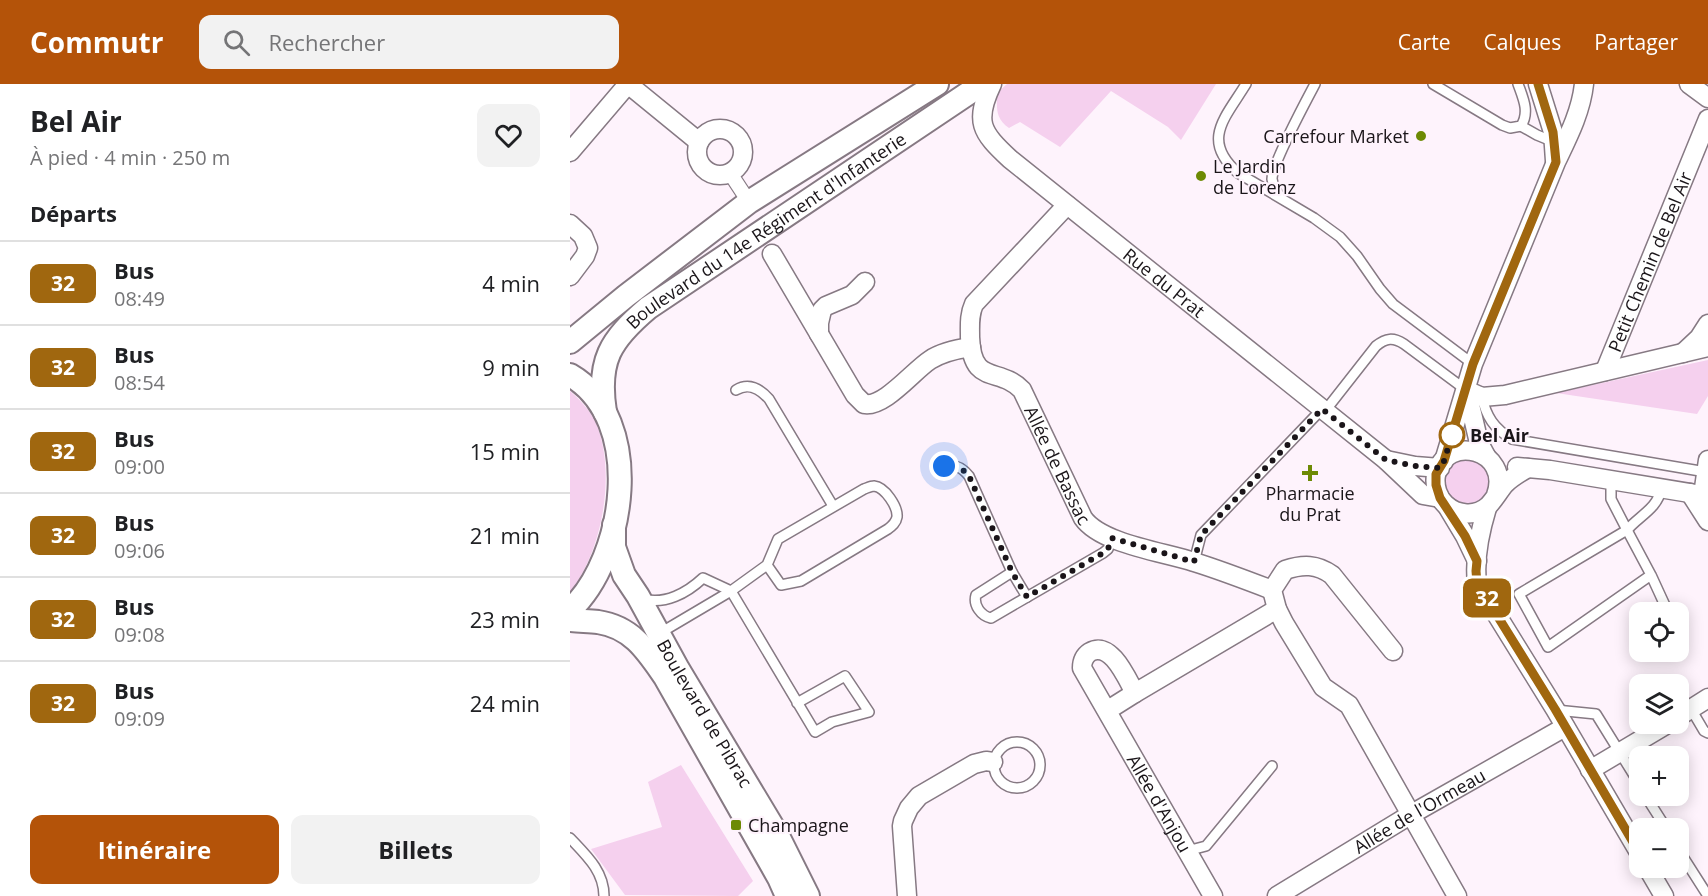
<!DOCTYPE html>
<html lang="fr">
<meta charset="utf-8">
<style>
:root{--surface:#fff;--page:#f2f2f2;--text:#202124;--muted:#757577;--line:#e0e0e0;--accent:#b45309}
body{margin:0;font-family:"Open Sans",sans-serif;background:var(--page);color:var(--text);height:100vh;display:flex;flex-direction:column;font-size:22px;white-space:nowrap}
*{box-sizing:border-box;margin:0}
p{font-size:20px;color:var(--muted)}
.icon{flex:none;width:33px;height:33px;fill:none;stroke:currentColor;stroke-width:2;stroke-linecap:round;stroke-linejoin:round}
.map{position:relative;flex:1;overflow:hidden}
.panel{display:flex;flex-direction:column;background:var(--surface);width:570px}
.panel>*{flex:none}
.badge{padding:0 12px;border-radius:9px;font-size:21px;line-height:39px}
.fabs{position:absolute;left:1059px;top:518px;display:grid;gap:12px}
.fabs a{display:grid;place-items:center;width:60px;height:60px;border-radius:12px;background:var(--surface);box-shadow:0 3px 15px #0003;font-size:30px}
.you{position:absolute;width:30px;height:30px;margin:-15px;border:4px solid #fff;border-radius:50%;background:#1a73e8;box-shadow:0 0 0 9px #1a73e833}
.map>.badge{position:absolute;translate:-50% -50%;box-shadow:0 0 0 3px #fff}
h2{padding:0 30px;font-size:22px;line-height:54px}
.round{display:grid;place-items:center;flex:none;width:63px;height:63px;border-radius:12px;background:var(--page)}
.head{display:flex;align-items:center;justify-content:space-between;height:102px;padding:0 30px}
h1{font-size:28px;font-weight:700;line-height:45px}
.cta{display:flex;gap:12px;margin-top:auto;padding:12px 30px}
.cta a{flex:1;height:69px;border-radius:12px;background:var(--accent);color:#fff;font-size:24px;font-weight:700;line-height:69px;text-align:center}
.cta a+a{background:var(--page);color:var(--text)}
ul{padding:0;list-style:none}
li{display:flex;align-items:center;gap:18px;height:84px;padding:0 30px;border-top:2px solid var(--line)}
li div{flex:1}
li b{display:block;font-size:22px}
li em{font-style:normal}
li .badge{min-width:66px;font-weight:700;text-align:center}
header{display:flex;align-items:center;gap:36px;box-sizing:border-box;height:84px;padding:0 30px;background:var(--accent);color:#fff}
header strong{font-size:28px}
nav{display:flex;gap:33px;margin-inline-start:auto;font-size:21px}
.search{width:420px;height:54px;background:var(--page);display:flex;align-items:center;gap:15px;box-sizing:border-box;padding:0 21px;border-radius:12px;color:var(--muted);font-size:22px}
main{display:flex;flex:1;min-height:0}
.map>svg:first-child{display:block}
.green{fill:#f5d0ee}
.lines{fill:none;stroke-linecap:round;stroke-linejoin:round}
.service-casing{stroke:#867983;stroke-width:12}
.pedestrian-casing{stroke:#867983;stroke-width:16}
.minor-casing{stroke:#867983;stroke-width:21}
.tertiary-casing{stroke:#867983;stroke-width:26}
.service{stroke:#fff;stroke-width:9}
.pedestrian{stroke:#fff;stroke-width:14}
.minor{stroke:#fff;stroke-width:18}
.tertiary{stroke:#fff;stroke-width:22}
.line-casing{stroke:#fff;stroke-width:14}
.line{stroke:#a0670f;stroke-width:9}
.walk{stroke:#1a1519;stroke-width:6;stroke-dasharray:0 10.8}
.poi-dot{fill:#6d8a04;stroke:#fef3fc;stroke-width:2}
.stop-dot{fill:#fff;stroke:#a0670f;stroke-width:3}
.labels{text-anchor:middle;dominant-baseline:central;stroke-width:4.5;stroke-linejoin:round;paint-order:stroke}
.poi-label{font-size:18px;fill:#1a1519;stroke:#fef3fc;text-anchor:start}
.street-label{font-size:18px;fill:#1a1519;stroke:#fef3fc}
.stop-label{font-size:18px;font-weight:bold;fill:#1a1519;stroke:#fef3fc;text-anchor:start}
</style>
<header>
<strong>Commutr</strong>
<div class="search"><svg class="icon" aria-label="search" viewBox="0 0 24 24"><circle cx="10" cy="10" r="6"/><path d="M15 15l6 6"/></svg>Rechercher</div>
<nav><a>Carte</a><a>Calques</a><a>Partager</a></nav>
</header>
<main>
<section class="panel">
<div class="head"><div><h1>Bel Air</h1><p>À pied · 4 min · 250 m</p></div><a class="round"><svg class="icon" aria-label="heart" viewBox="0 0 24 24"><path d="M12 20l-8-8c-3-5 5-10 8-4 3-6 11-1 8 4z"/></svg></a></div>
<h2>Départs</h2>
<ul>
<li><span class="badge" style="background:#a0670f;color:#fff">32</span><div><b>Bus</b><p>08:49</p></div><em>4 min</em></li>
<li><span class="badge" style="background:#a0670f;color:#fff">32</span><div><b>Bus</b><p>08:54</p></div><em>9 min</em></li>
<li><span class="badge" style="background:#a0670f;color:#fff">32</span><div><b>Bus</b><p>09:00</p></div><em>15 min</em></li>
<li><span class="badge" style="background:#a0670f;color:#fff">32</span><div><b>Bus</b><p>09:06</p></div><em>21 min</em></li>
<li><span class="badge" style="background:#a0670f;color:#fff">32</span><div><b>Bus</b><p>09:08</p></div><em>23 min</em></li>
<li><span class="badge" style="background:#a0670f;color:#fff">32</span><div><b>Bus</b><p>09:09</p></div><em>24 min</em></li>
</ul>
<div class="cta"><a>Itinéraire</a><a>Billets</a></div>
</section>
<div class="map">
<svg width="1138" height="812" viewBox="0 0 1138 812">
<rect width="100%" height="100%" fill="#fef3fc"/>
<g class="green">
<path d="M437 0H646L611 56 598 43 541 7 490 63 450 38 439 44C425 34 427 25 427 9Z"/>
<polygon points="1138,276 1138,312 1127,330 986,309"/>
<path d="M0 307C10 316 21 327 26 339 47 389 32 467 0 509Z"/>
<path d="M892 374C897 375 905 376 910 378 935 392 909 435 885 419 881 416 876 409 873 405L875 385Z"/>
<polygon points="111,681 183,797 168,812 55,811 21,765 92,743 78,698"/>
</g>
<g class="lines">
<defs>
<g id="service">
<path d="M676 0C656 33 630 56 668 89L744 134 770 153 787 172 810 205 823 220 903 280"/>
<path d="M863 0 932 41 940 44 951 42C960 28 953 14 948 0"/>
<polyline points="951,42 967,51 984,58"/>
<path d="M710 112C706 107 703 102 702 95 702 80 736 17 745 0"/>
<path d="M166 306C179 298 190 305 199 315L263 422"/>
<path d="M912 313C916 332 924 345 942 355L1136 388"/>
<path d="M755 327 806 262C816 254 823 253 834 260L896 306"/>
<path d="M371 383C383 379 391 382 399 392L442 488 457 513 533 469 538 465 542 454"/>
<path d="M1041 396V415L1057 446C1069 432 1088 424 1091 405"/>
<polyline points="624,478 631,451 752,325"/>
<path d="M442 488 406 511C403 521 411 532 421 534L457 513"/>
<polyline points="1081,491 978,563 949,510 1057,446 1081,491 1098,528"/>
<path d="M73 515C95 521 117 509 133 494L161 507 245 648 262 638 299 628 275 592 227 619"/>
<path d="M90 549 161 507 197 481 208 455 294 405C297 404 301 402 304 402 315 403 328 423 327 433 326 439 322 442 318 445L231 497 211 501 197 481"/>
<polyline points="1108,552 1109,552"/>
<polyline points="1121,625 1134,647 1138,649"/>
<polyline points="986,626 1026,630 1070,701"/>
<circle cx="447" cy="681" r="23"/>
<polyline points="1075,711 1096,744"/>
<path d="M0 754C16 771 34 787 34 812"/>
<polyline points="1108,765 1138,812"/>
<polyline points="617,767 636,762 702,682"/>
</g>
<polyline id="pedestrian" points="160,89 179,118"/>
<g id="minor">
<polyline points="58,0 129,58"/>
<path id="s1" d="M422 0C404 38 411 48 440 75L816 376 853 411 870 414"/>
<polyline points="968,0 983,48 985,77"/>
<polyline points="1119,0 1138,14"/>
<circle cx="150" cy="68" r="23"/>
<polyline points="0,68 58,0"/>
<path id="s2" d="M497 121 404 220C399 231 400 241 400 253 402 303 429 282 452 306L513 434C531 460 594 468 624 478 650 486 676 496 702 506"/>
<polyline points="0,140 13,152 18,164 15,172 0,192"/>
<path d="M202 170 285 311 294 320C314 324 343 287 360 276 372 268 387 265 401 263"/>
<polyline points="249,250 249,239 252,226 256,222 282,211 295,198"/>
<polyline points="1113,269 1129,254 1138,240"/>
<path id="s3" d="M1035 287 1138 35"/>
<polyline points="896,306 912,313 935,311 1138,263"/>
<polyline points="897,308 909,359 916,372"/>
<polyline points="816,376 845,382 870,384"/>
<path d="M874 377 903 280 986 78C998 53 1011 28 1014 0"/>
<polyline points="947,383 980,386 1138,412"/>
<polyline points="1120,409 1138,437"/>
<path d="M926 411C942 366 876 348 866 391 864 402 868 414 876 421 887 431 906 433 918 422 924 416 929 407 935 400 942 393 949 389 958 384"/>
<polyline points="1133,411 1138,376"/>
<polyline points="877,422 895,452 907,477"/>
<path d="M917 424C910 447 904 474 907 499L985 625 1070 770"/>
<path d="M823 567 762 491C747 480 733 480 715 486L702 506 707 525 714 539 753 603 779 621 887 812"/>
<polyline points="565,609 707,525"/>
<path id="s4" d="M538 626 565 609C557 595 541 556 520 568 514 572 512 577 512 584L643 812"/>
<polyline points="1108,633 1138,614"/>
<polyline points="1020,686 1099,639"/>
<polyline points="1077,783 1094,812"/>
<polyline points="337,812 332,742 333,737 339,724 349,712 404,680 416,677 423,678"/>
<path id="s5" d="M707 812 840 731 995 643"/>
</g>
<g id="tertiary">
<polyline points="0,258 56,212 179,118 367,0"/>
<path d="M0 291C76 335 56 474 0 526"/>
<path id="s6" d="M35 328C27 277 40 256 78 224L412 0"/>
<path id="s7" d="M44 441V463L54 491 68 512 108 585 207 750 238 812"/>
<path d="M0 536C9 537 19 537 28 538 62 543 77 567 95 593L209 794 217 812"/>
</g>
</defs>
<use href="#service" class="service-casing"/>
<use href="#pedestrian" class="pedestrian-casing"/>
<use href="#minor" class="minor-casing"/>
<use href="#tertiary" class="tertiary-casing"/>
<use href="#service" class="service"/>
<use href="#pedestrian" class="pedestrian"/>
<use href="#minor" class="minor"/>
<use href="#tertiary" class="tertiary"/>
</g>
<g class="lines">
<defs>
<polyline id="line" points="968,0 983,48 986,78 903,280 874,377 866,390 866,401 870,414 895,452 907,477 906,487 907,499 985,625 1070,770"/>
</defs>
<use href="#line" class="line-casing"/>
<use href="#line" class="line"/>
<polyline class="walk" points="374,382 389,382 399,392 442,488 457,513 533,469 538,465 542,454 624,478 631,451 752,325 816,376 845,382 870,384 874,377 882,351"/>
</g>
<g class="poi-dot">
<circle cx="851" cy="52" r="6"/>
<circle cx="631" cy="92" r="6"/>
<path d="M737 380h6v6h6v6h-6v6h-6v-6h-6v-6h6z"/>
<rect x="160" y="735" width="12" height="12" rx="3"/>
</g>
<circle class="stop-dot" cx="882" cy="351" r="12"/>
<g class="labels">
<g class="poi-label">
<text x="839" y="52" text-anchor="end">Carrefour Market</text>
<text x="643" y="82">Le Jardin<tspan x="643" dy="21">de Lorenz</tspan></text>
<text x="740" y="409" text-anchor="middle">Pharmacie<tspan x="740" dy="21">du Prat</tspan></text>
<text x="178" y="741">Champagne</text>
</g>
<g class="street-label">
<text stroke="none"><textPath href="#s6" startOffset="261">Boulevard du 14e Régiment d'Infanterie</textPath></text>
<text stroke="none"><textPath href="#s3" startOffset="118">Petit Chemin de Bel Air</textPath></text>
<text stroke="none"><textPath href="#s1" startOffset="284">Rue du Prat</textPath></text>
<text stroke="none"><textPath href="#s2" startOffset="334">Allée de Bassac</textPath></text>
<text stroke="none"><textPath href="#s7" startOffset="212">Boulevard de Pibrac</textPath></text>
<text stroke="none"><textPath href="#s4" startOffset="274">Allée d'Anjou</textPath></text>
<text stroke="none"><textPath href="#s5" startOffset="166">Allée de l'Ormeau</textPath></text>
</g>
<g class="stop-label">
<text x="900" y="351">Bel Air</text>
</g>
</g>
</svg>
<div class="fabs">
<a><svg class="icon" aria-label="locate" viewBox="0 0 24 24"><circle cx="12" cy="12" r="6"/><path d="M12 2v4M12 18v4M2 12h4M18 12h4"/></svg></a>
<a><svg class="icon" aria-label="layers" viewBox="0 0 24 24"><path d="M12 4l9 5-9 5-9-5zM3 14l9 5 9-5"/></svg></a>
<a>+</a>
<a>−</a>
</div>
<div class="you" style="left:374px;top:382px"></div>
<b class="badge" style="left:917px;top:514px;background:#a0670f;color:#fff">32</b>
</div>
</main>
